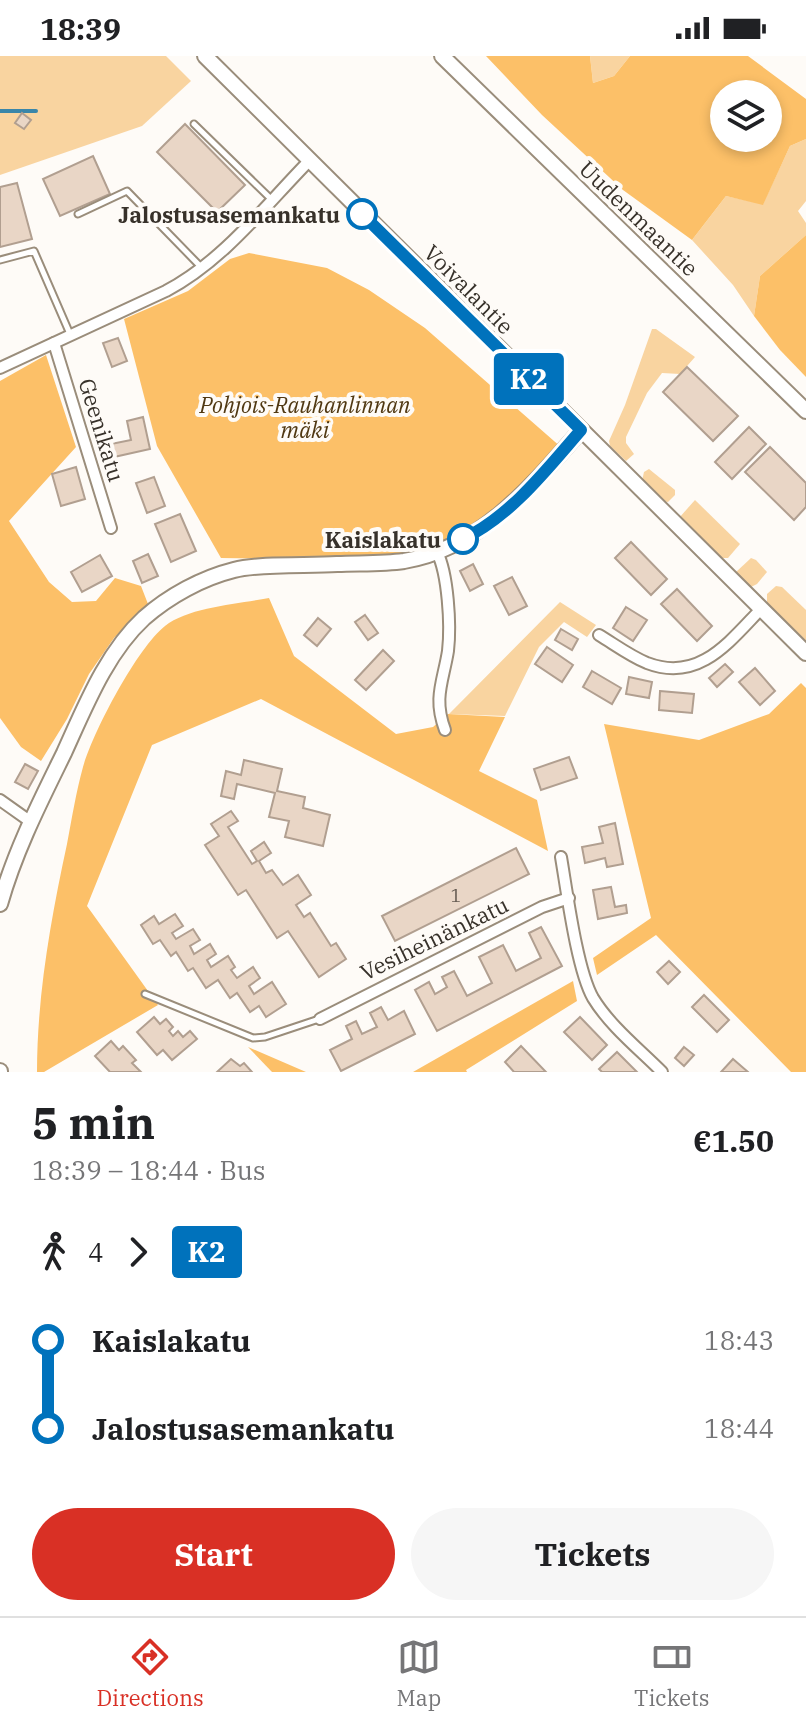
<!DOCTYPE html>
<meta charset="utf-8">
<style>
:root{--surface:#fff;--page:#f6f6f6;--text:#202124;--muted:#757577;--line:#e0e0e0;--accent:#d93025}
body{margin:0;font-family:"IBM Plex Serif",serif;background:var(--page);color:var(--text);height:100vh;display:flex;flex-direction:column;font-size:30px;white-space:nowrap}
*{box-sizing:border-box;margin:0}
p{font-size:26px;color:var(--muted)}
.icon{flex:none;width:44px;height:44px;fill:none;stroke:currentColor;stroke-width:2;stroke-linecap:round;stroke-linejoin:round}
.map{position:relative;height:1016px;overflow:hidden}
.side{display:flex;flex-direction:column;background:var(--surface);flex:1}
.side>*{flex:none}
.badge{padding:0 16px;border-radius:6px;font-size:28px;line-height:52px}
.tools{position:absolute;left:710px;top:24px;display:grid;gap:16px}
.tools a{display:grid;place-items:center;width:72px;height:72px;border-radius:50%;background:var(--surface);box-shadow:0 4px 12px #0003;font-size:40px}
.map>.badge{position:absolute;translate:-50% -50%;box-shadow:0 0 0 4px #fff}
.legs{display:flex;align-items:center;gap:12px;height:88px;padding:0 32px;font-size:26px}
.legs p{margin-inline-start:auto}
.head{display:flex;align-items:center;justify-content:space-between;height:136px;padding:0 32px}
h1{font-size:44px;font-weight:700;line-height:60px}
.cta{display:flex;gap:16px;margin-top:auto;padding:16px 32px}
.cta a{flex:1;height:92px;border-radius:48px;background:var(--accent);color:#fff;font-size:32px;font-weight:700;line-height:92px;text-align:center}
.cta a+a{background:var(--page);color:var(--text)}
ul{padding:0 32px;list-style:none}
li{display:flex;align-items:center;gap:28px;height:88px;font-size:30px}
li i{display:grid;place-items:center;width:12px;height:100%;margin:0 10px;background:currentColor}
li i::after{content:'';width:20px;height:20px;margin:-10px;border:6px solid;border-radius:50%;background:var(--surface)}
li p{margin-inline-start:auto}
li:first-child i{background:linear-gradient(#0000 50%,currentColor 0)}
li:last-child i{background:linear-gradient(currentColor 50%,#0000 0)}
.status{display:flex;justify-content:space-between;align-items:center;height:56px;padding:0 40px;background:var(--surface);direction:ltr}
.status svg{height:22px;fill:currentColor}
.tabs{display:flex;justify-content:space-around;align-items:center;height:112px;border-top:2px solid var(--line);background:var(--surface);font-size:22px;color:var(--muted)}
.tabs a{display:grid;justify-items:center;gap:4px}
.tabs .active{color:var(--accent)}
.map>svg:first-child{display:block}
.green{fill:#f9d4a0}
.forest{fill:#fcc068;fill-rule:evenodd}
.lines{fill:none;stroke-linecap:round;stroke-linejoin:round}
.stream{stroke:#3a86a9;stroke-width:4}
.building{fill:#e9d6c6;stroke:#b19f90;stroke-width:2}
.lane-casing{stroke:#9a8d7b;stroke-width:9}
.street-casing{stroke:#9a8d7b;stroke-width:14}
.secondary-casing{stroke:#9a8d7b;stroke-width:18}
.lane{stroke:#fff;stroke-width:5}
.street{stroke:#fff;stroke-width:10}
.secondary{stroke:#fff;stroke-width:14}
.line-1-casing{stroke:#fff;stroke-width:18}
.line-1{stroke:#0072bc;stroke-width:12}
.stop-1-dot{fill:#fff;stroke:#0072bc;stroke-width:4}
.labels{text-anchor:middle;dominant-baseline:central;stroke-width:8;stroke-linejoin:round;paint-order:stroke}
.number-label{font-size:18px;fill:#645a51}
.stop-label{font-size:22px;font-weight:bold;fill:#37312a;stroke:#fefbf7;text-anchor:end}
.street-label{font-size:22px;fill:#37312a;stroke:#fefbf7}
.park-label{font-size:22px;font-style:italic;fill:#503812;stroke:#fefbf7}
</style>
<div class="status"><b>18:39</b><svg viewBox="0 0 49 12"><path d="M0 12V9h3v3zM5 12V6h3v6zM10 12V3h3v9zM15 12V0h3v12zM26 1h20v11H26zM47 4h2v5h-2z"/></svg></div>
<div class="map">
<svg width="806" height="1016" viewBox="0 0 806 1016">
<rect width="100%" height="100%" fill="#fefbf7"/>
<g class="green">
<polygon points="0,0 166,0 191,25 142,70 0,119"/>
<polygon points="590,0 630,0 614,20 593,27"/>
<polygon points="806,83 806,145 798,155 806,167 806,179 760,220 754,260 733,229 692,184 726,140 763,148 790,90"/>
<polygon points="652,273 656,273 695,301 680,318 662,317 647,337 626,381 626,387 634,398 626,405 610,390 609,385 625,349"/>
<polygon points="649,413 675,434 675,439 668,446 662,445 642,425 644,416"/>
<polygon points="695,444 740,488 728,502 718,502 679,462"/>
<polygon points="751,502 756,504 767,516 757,528 749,532 735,517"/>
<polygon points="776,530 782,531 806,554 806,588 767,550 767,538"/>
<polygon points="560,546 596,569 587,581 564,566 539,591 505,660 449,658"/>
</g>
<g class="forest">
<path d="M486 0H590L593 27 614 20 630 0H748L806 43V83L790 90 763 149 726 140 692 184 623 134 542 59ZM724 38H768V82H724Z"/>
<polygon points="806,179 806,321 780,294 754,260 760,220"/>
<polygon points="249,197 327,212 369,234 425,272 562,392 477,476 404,505 221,502 157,390 124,263 188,235 230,203"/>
<polygon points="46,299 76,391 9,465 49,526 72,546 96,545 115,522 141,530 148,548 114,582 89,618 67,663 41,705 21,691 0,662 0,325"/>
<path d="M269 542 294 600 396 678 433 671 448 658 505 661 479 715 537 744 548 795 261 643 152 689 87 850 158 949 44 1016H37C37 940 51 862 67 788 72 762 76 736 83 711 93 676 137 592 165 570 189 551 239 548 269 542Z"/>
<polygon points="801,627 806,632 806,1016 791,1016 656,879 597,919 593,902 651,862 604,668 699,684 769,658"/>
<polygon points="573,925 577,945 466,1014 467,1016 413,1016"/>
<polygon points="248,991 306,1016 272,1016"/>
</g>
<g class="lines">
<polyline class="stream" points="0,55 36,55"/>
</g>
<g class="building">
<polygon points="22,57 31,64 24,73 15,67"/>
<polygon points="185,68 245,129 217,156 157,96"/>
<polygon points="93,100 110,138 60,160 43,123"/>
<polygon points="17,127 32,183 0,191 0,131"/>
<polygon points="118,282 127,305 112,311 103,287"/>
<polygon points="687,311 738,360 713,385 663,336"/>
<polygon points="143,361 150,393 114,401 111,388 131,384 127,365"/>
<polygon points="749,371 766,388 732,423 715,406"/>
<polygon points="770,391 806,427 806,451 794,464 745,416"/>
<polygon points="76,411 85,443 61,450 52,418"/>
<polygon points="154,421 165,450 147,457 136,427"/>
<polygon points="180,458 196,495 171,506 155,468"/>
<polygon points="631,486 667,523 651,539 615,502"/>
<polygon points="148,498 158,520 142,527 133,505"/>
<polygon points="100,499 112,520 82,536 71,516"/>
<polygon points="473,508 483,528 470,535 460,515"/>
<polygon points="512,521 527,550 509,559 494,530"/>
<polygon points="677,533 712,570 697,585 661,548"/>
<polygon points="626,551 647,564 633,585 613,572"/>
<polygon points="365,559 378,577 368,584 355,566"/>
<polygon points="318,562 331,573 317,590 304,579"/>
<polygon points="561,573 578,583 572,594 555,584"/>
<polygon points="547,591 573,609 562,626 535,608"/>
<polygon points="383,594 394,605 366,634 355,624"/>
<polygon points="725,608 733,616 717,631 709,622"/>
<polygon points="755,612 775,635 760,649 739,626"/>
<polygon points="592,615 621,632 612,648 583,631"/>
<polygon points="629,621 652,626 649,642 626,638"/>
<polygon points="660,635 694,638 692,657 659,654"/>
<polygon points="569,701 577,722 541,734 534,713"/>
<polygon points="244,704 282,713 277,735 305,741 303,752 330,759 323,790 285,781 289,765 269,761 275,737 237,728 234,743 221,740 226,715 241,719"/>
<polygon points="25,708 38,715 28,733 15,726"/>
<polygon points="231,755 238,765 228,771 252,808 257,805 251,795 264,786 271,797 259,805 266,817 272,814 283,829 298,819 311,839 296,849 304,861 310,857 331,890 336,887 346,903 319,921 288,875 277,882 246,834 238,839 205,789 219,780 211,768"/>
<polygon points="615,767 623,808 607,811 605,802 585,807 582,791 603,787 599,771"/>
<polygon points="516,792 529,818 395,885 382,860"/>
<polygon points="611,831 615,851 626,849 627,857 598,863 593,834"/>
<polygon points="175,858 183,870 172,877 176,883 193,873 200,884 190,890 194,898 210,888 216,898 207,904 211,911 228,900 235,911 231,914 237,922 253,911 260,922 249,930 254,938 272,926 286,948 266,961 259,950 250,956 237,937 230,942 218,924 206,932 193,912 188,915 176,896 171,900 160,884 153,888 141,869 154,860 159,868"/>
<polygon points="541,871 562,910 437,975 415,934 429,926 435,938 447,931 442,921 454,915 467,940 492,927 479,901 503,889 516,915 541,902 529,877"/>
<polygon points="669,905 680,916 668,928 657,916"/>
<polygon points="704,939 729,964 717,976 692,951"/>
<polygon points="381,951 388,964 404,955 415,978 341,1015 330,994 352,983 346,970 356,965 362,978 377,971 370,957"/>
<polygon points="154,961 160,968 166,963 173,971 169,975 173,980 178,975 183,981 190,975 197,983 172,1004 163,994 157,999 137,976"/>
<polygon points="580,961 607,989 592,1004 564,976"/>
<polygon points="111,985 119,994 123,990 136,1004 132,1007 141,1016 110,1016 95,1000"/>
<polygon points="521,990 546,1016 514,1016 505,1006"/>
<polygon points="684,991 694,999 684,1010 675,1002"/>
<polygon points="617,996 637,1016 602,1016 599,1013"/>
<polygon points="231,1003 240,1010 244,1007 252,1016 217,1016"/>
<polygon points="733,1003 748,1016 721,1016"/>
</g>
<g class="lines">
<defs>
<g id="lane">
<polyline points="194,68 271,143"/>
<polyline points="78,158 127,135 202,212"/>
<polyline points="0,204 34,195 70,278"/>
<polyline points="145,938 253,982 265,981 319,963"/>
</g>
<g id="street">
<polyline points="54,287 111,472"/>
<path d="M0 312 166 235C223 205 264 151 309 105"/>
<path d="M437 496C448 518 451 569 448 595 443 626 433 642 445 674"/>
<path d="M599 579C614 588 630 600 647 607 699 627 729 586 761 553"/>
<polyline points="0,744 31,766"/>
<path d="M561 801C567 836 577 914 593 942 610 970 639 993 662 1016"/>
<polyline points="320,963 542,851 569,842"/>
</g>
<g id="secondary">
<polyline points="205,0 806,597"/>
<polyline points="442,0 806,355"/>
<path d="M0 848C15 795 40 746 64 697 85 651 106 597 144 562 169 540 202 522 234 514 261 507 309 510 337 508 359 507 383 508 404 505 481 492 532 430 581 374"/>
<polyline points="0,1015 0,1016"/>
</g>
</defs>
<use href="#lane" class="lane-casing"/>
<use href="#street" class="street-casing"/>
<use href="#secondary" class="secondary-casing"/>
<use href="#lane" class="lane"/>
<use href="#street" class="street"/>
<use href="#secondary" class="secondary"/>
</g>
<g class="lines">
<defs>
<path id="line-1" d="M362 158 581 374C547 413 511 460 463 483"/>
</defs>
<use href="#line-1" class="line-1-casing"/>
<use href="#line-1" class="line-1"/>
</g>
<g class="stop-1-dot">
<circle cx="362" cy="158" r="14"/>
<circle cx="463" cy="483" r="14"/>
</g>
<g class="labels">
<g class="number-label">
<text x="456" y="839">1</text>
</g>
<g class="stop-label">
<text x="340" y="158">Jalostusasemankatu</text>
<text x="441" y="483">Kaislakatu</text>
</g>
<g class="street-label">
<text transform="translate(639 162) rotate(44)">Uudenmaantie</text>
<text transform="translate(469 233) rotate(45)">Voivalantie</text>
<text transform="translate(102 374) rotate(73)">Geenikatu</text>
<text transform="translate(434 882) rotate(-26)">Vesiheinänkatu</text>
</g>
<g class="park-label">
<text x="305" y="348">Pohjois-Rauhanlinnan<tspan x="305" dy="25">mäki</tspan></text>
</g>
</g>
</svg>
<div class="tools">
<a><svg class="icon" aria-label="layers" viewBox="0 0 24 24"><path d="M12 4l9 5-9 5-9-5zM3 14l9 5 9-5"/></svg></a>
</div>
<b class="badge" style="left:529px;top:323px;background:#0072bc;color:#fff">K2</b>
</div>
<section class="side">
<div class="head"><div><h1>5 min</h1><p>18:39 – 18:44 · Bus</p></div><b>€1.50</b></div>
<div class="legs"><svg class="icon" aria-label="walk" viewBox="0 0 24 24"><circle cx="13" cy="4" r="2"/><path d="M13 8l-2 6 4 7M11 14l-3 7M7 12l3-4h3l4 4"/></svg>4<svg class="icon" aria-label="forward" viewBox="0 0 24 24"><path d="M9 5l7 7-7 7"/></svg><b class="badge" style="background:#0072bc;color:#fff">K2</b></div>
<ul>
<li><i style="color:#0072bc"></i><b>Kaislakatu</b><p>18:43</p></li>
<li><i style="color:#0072bc"></i><b>Jalostusasemankatu</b><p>18:44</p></li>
</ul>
<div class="cta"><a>Start</a><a>Tickets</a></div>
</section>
<nav class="tabs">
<a class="active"><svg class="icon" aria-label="directions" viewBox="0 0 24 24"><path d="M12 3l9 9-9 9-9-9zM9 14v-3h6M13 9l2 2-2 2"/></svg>Directions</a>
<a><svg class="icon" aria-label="map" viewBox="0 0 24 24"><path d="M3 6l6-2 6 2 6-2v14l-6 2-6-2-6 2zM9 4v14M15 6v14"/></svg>Map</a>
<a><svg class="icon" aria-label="tickets" viewBox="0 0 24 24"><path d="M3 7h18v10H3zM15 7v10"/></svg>Tickets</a>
</nav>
